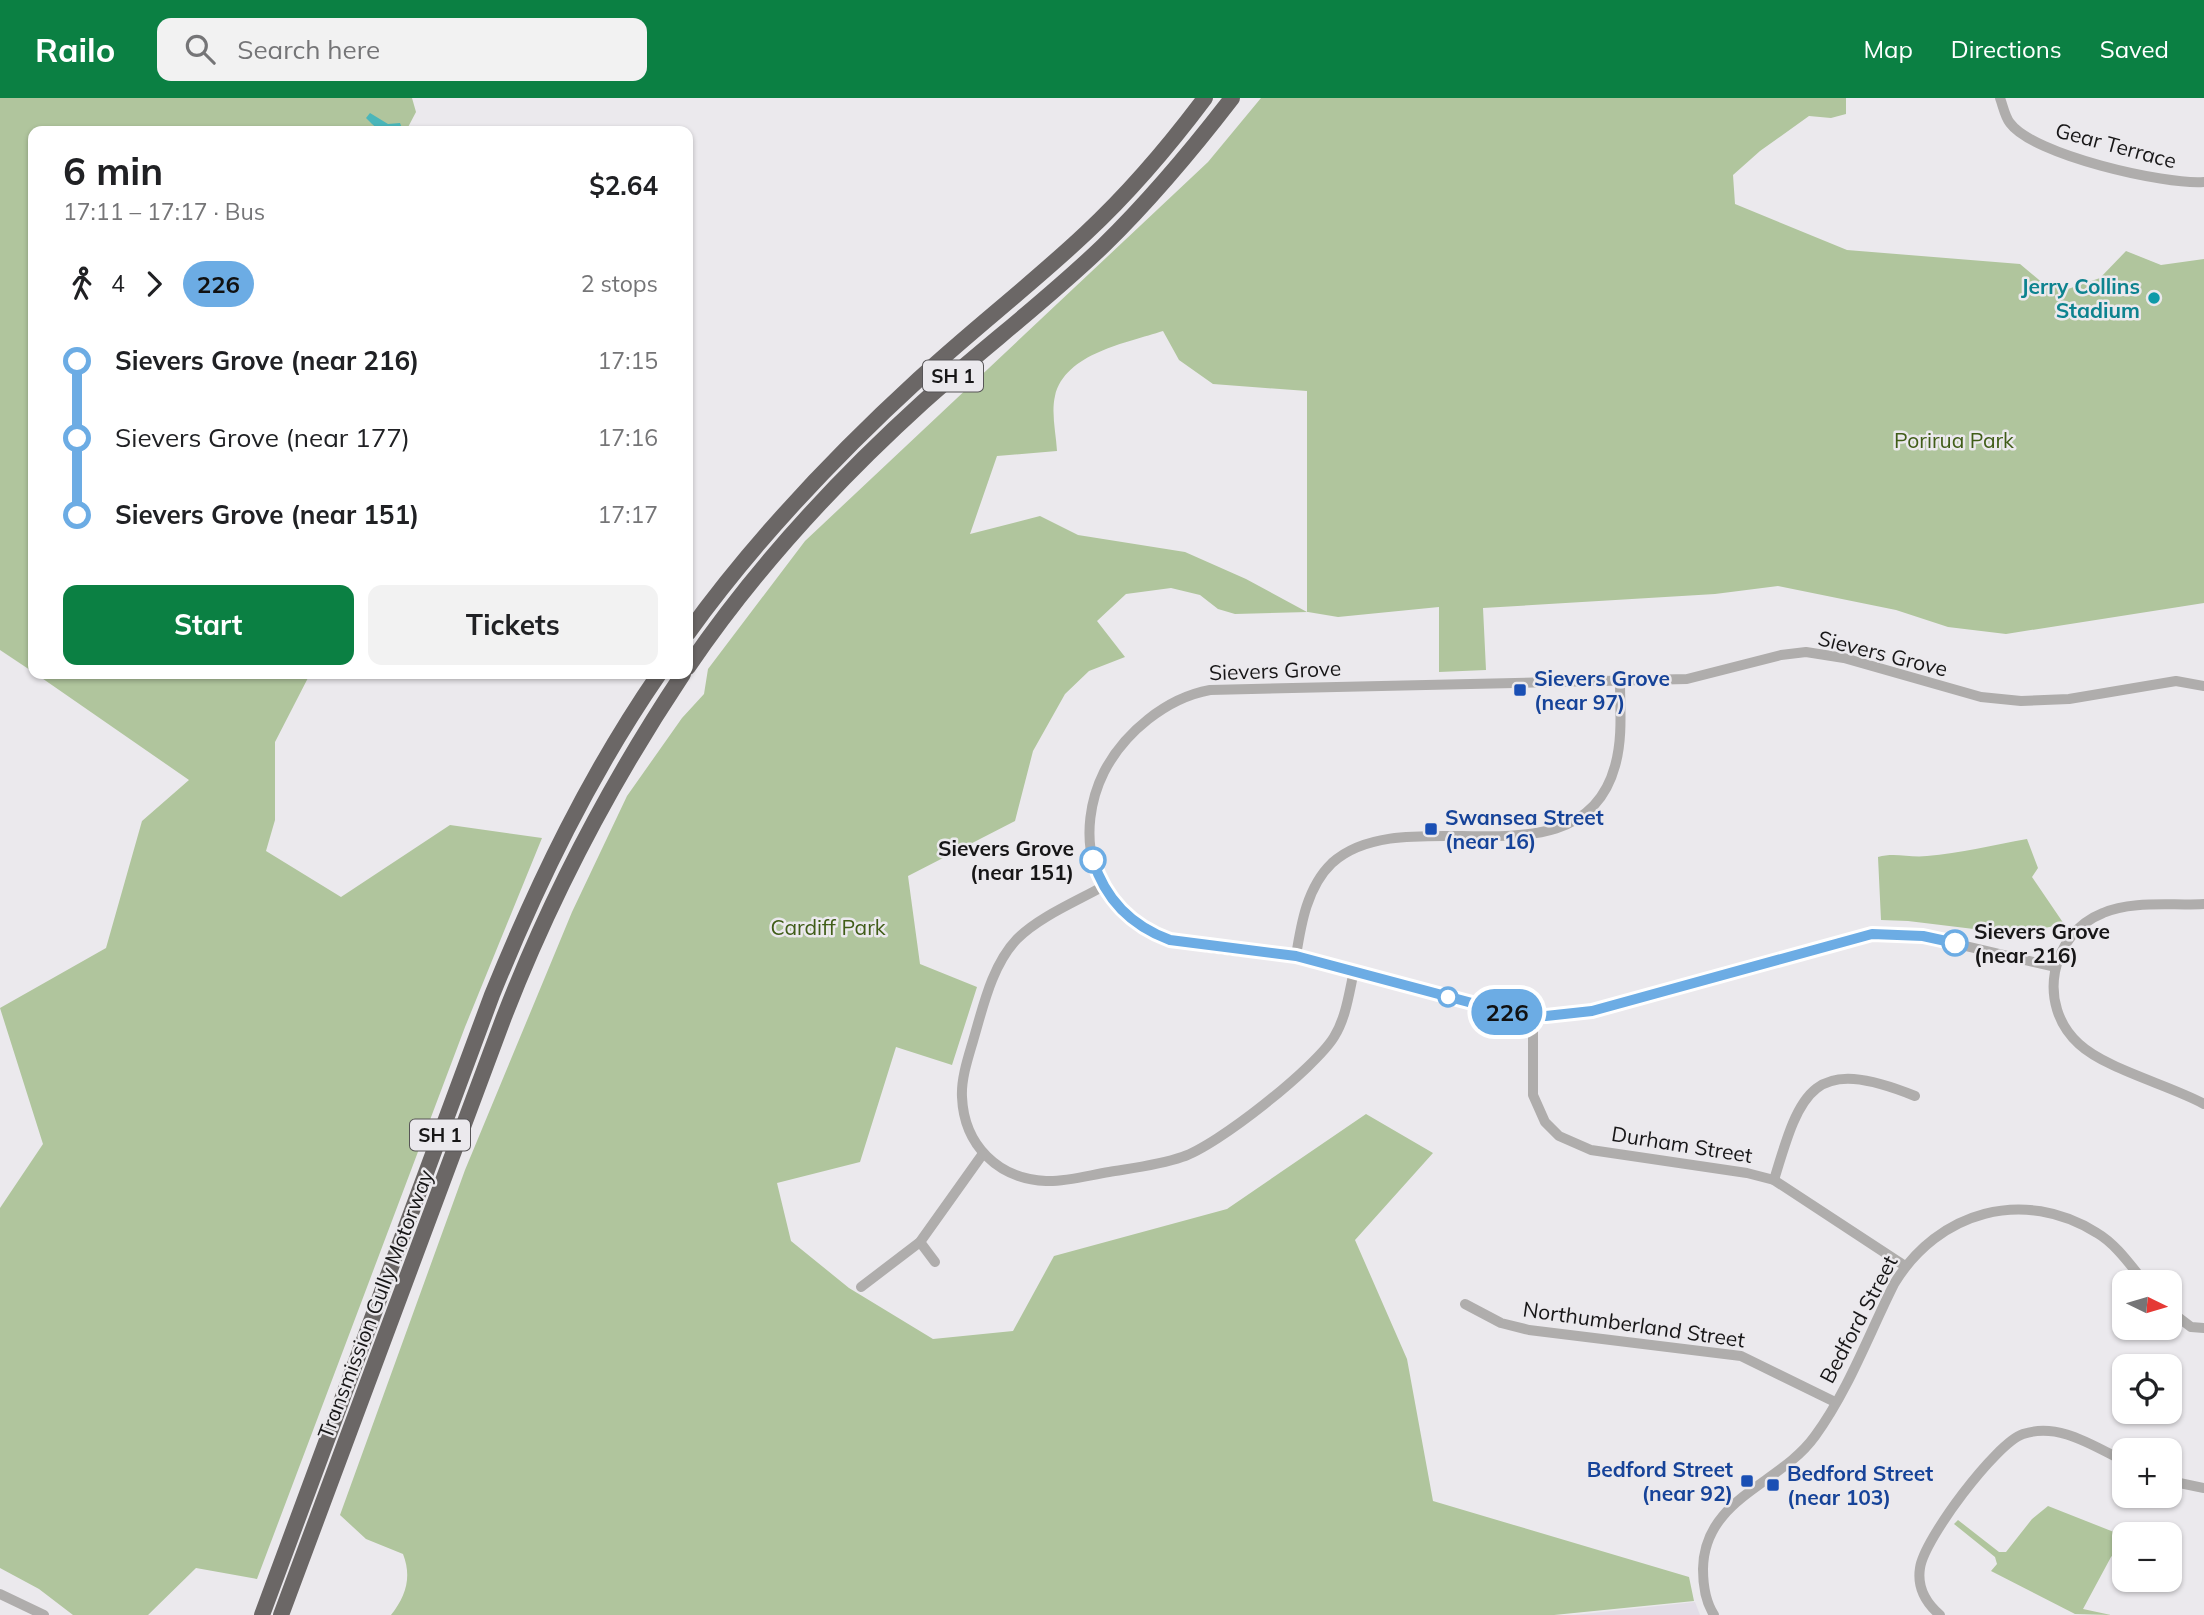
<!DOCTYPE html>
<meta charset="utf-8">
<style>
:root{--surface:#fff;--page:#f2f2f2;--text:#202124;--muted:#757577;--accent:#0b8043}
body{margin:0;font-family:Mulish,sans-serif;background:var(--page);color:var(--text);height:100vh;display:flex;flex-direction:column;font-size:26px;white-space:nowrap}
*{box-sizing:border-box;margin:0}
p{font-size:23px;color:var(--muted)}
.icon{flex:none;width:38px;height:38px;fill:none;stroke:currentColor;stroke-width:2;stroke-linecap:round;stroke-linejoin:round}
.map{position:relative;flex:1;overflow:hidden}
.details{position:absolute;left:28px;top:28px;width:665px;height:553px;display:flex;flex-direction:column;background:var(--surface);border-radius:14px;box-shadow:0 2px 5px #0004}
.details>*{flex:none}
.badge{padding:0 14px;border-radius:23px;font-size:24px;line-height:46px}
.needle{width:46px;rotate:95deg}
.tools{position:absolute;left:2112px;top:1172px;display:grid;gap:14px}
.tools a{display:grid;place-items:center;width:70px;height:70px;border-radius:14px;background:var(--surface);box-shadow:0 2px 5px #0004;font-size:35px}
.map>.badge{position:absolute;translate:-50% -50%;box-shadow:0 0 0 4px #fff}
.legs{display:flex;align-items:center;gap:10px;height:77px;padding:0 35px;font-size:23px}
.legs p{margin-inline-start:auto}
.head{display:flex;align-items:center;justify-content:space-between;height:119px;padding:0 35px}
h1{font-size:38px;font-weight:700;line-height:52px}
.cta{display:flex;gap:14px;margin-top:auto;padding:14px 35px}
.cta a{flex:1;height:80px;border-radius:14px;background:var(--accent);color:#fff;font-size:28px;font-weight:700;line-height:80px;text-align:center}
.cta a+a{background:var(--page);color:var(--text)}
ul{padding:0 35px;list-style:none}
li{display:flex;align-items:center;gap:24px;height:77px;font-size:26px}
li i{display:grid;place-items:center;width:10px;height:100%;margin:0 9px;background:currentColor}
li i::after{content:'';width:18px;height:18px;margin:-9px;border:5px solid;border-radius:50%;background:var(--surface)}
li p{margin-inline-start:auto}
li:first-child i{background:linear-gradient(#0000 50%,currentColor 0)}
li:last-child i{background:linear-gradient(currentColor 50%,#0000 0)}
header{display:flex;align-items:center;gap:42px;box-sizing:border-box;height:98px;padding:0 35px;background:var(--accent);color:#fff}
header strong{font-size:33px}
nav{display:flex;gap:38px;margin-inline-start:auto;font-size:24px}
.search{width:490px;height:63px;background:var(--page);display:flex;align-items:center;gap:18px;box-sizing:border-box;padding:0 24px;border-radius:14px;color:var(--muted);font-size:26px}
.map>svg:first-child{display:block}
.built{fill:#e2dde7}
.green{fill:#b0c59d;fill-rule:evenodd}
.water{fill:#4ab6ba}
.lines{fill:none;stroke-linecap:round;stroke-linejoin:round}
.minor{stroke:#afadac;stroke-width:10}
.highway{stroke:#6b6766;stroke-width:16}
.line-1-casing{stroke:#fff;stroke-width:16}
.line-1{stroke:#6cace4;stroke-width:10}
.culture-dot{fill:#0f9aa8;stroke:#ebe9ed;stroke-width:2.5}
.transit-dot{fill:#1a4fb4;stroke:#ebe9ed;stroke-width:2.5}
.stop-1-dot{fill:#fff;stroke:#6cace4;stroke-width:3.5}
.labels{text-anchor:middle;dominant-baseline:central;stroke-width:5;stroke-linejoin:round;paint-order:stroke}
.shield{fill:#ebe9ed;stroke:#575557;stroke-width:2}
.shield-label{font-size:19px;font-weight:bold;fill:#171617}
.street-label{font-size:21px;fill:#171617;stroke:#ebe9ed}
.culture-label{font-size:21px;font-weight:bold;fill:#0d838f;stroke:#ebe9ed;text-anchor:end}
.park-label{font-size:21px;fill:#405d18;stroke:#ebe9ed}
.transit-label{font-size:21px;font-weight:bold;fill:#164399;stroke:#ebe9ed;text-anchor:start}
.stop-label{font-size:21px;font-weight:bold;fill:#171617;stroke:#ebe9ed;text-anchor:end}
</style>
<header>
<strong>Railo</strong>
<div class="search"><svg class="icon" aria-label="search" viewBox="0 0 24 24"><circle cx="10" cy="10" r="6"/><path d="M15 15l6 6"/></svg>Search here</div>
<nav><a>Map</a><a>Directions</a><a>Saved</a></nav>
</header>
<div class="map">
<svg width="2204" height="1517" viewBox="0 0 2204 1517">
<rect width="100%" height="100%" fill="#ebe9ed"/>
<polygon class="built" points="1695,1504 1700,1517 1574,1517"/>
<g class="green">
<polygon points="0,0 412,0 416,14 406,33 33,33 33,574 0,552"/>
<path d="M1261 0H1846V16L1831 20 1809 18 1760 53 1733 77 1735 106 1847 152 2020 166 2045 187 2068 191 2100 180 2126 153 2161 167 2204 161V505L2006 536 1948 529 1896 512 1778 488 1715 496 1483 510 1486 572 1439 574V509L1338 519 1308 514 1235 516 1218 511 1200 497 1171 490 1126 496 1097 523 1125 559 1089 573 1065 596 1033 653 1015 723 908 778 920 866 977 889 952 967 896 949 860 1064 777 1085 791 1143 849 1190 933 1241 1013 1233 1054 1158 1227 1111 1366 1016 1433 1055 1355 1142 1407 1261 1433 1403 1689 1479 1694 1503 1554 1517H391C406 1498 412 1479 403 1456L366 1441 340 1417 465 1072 572 814 627 698 682 620 704 596 708 571 805 443 1208 64ZM1163 233 1179 262 1213 286 1307 293V514L1246 481 1185 454 1078 437 1040 418 970 436 997 358 1057 353C1056 335 1051 315 1055 298 1065 255 1127 245 1163 233Z"/>
<polygon points="36,576 310,576 275,644 275,722 266,753 341,799 450,727 542,740 465,929 257,1481 196,1470 148,1517 73,1517 39,1491 0,1470 0,1110 43,1046 0,910 106,850 142,723 189,682"/>
<path d="M2027 741 2038 770 2032 779 2064 826 2015 836 1908 823 1881 822 1878 759C1895 754 1909 760 1927 758 1960 755 1994 747 2027 741Z"/>
<polygon points="2048,1408 2124,1438 2124,1445 2111,1459 2083,1511 2111,1517 2075,1516 1991,1473 1997,1466 1995,1459 1954,1426 1958,1422 1999,1454 2006,1454 2032,1421"/>
</g>
<path class="water" d="M370 15 388 26 400 25 403 33C379 34 381 35 366 20Z"/>
<g class="lines">
<g class="minor">
<path d="M2000 0C2003 8 2005 19 2010 25 2033 57 2165 87 2204 84"/>
<path d="M1102 789C1075 804 1039 819 1017 841 992 867 983 909 973 943 968 960 961 981 962 999 964 1047 998 1081 1046 1083 1066 1084 1090 1077 1109 1074 1133 1070 1159 1067 1182 1059 1217 1048 1315 970 1334 939 1346 920 1349 895 1354 873"/>
<path d="M2204 806C2173 808 2132 802 2103 815 2050 836 2036 907 2079 946 2106 971 2169 987 2204 1006"/>
<path d="M1296 858C1301 826 1307 789 1332 765 1405 698 1581 793 1615 668 1623 640 1620 610 1620 583"/>
<path d="M2055 869 1923 838 1872 836 1592 913C1506 929 1410 888 1328 866 1247 844 1126 869 1094 767 1085 737 1090 702 1104 674 1124 635 1166 600 1210 592L1687 581 1781 557 1806 554 1844 560 1981 599 2021 603 2069 601 2176 583 2204 588"/>
<polyline points="1533,917 1533,997 1545,1024 1559,1038 1591,1052 1747,1075 1774,1082 1905,1168"/>
<path d="M1774 1082C1801 991 1813 957 1915 998"/>
<polyline points="920,1144 935,1164"/>
<polyline points="861,1189 920,1144 982,1057"/>
<polyline points="1465,1206 1501,1225 1529,1232 1741,1258 1835,1304"/>
<polyline points="2170,1213 2191,1229 2204,1230"/>
<polyline points="2170,1383 2204,1390"/>
<polyline points="0,1496 44,1517"/>
<path d="M1714 1517C1705 1503 1703 1488 1703 1471 1704 1400 1780 1387 1815 1338 1848 1293 1869 1236 1894 1186 1938 1113 2024 1089 2097 1135 2116 1146 2131 1168 2145 1185"/>
<path d="M1940 1517C1926 1505 1917 1489 1920 1470 1924 1441 1996 1345 2023 1336 2059 1324 2093 1348 2124 1363"/>
</g>
<g class="highway">
<path d="M688 535C755 442 834 359 919 281 973 231 1032 186 1086 135 1130 94 1169 48 1205 0"/>
<path d="M688 569C754 472 836 383 923 304 982 251 1046 203 1103 148 1150 102 1192 52 1232 0"/>
<path d="M262 1517 492 897C538 784 590 676 659 576"/>
<path d="M281 1517 504 919C551 798 611 684 683 576"/>
</g>
</g>
<g class="lines">
<defs>
<path id="line-1" d="M1093 762C1105 801 1132 828 1170 842L1296 858 1502 913 1546 918 1592 913 1872 836 1923 838 1955 845"/>
</defs>
<use href="#line-1" class="line-1-casing"/>
<use href="#line-1" class="line-1"/>
</g>
<circle class="culture-dot" cx="2154" cy="200" r="7"/>
<g class="transit-dot">
<rect x="1513" y="585" width="14" height="14" rx="3.5"/>
<rect x="1424" y="724" width="14" height="14" rx="3.5"/>
<rect x="1740" y="1376" width="14" height="14" rx="3.5"/>
<rect x="1766" y="1380" width="14" height="14" rx="3.5"/>
</g>
<g class="stop-1-dot">
<circle cx="1093" cy="762" r="12"/>
<circle cx="1955" cy="845" r="12"/>
<circle cx="1448" cy="899" r="9"/>
</g>
<g class="labels">
<g class="shield">
<rect x="923" y="262.5" width="60" height="31" rx="5"/>
<rect x="410" y="1021.5" width="60" height="31" rx="5"/>
</g>
<g class="shield-label">
<text x="953" y="278">SH 1</text>
<text x="440" y="1037">SH 1</text>
</g>
<g class="street-label">
<text transform="translate(2116 47) rotate(15)">Gear Terrace</text>
<text transform="translate(1883 555) rotate(14)">Sievers Grove</text>
<text transform="translate(1275 572) rotate(-2)">Sievers Grove</text>
<text transform="translate(1682 1046) rotate(9)">Durham Street</text>
<text transform="translate(375 1206) rotate(-69)">Transmission Gully Motorway</text>
<text transform="translate(1858 1221) rotate(-62)">Bedford Street</text>
<text transform="translate(1634 1226) rotate(8)">Northumberland Street</text>
</g>
<g class="culture-label">
<text x="2140" y="188">Jerry Collins<tspan x="2140" dy="24">Stadium</tspan></text>
</g>
<g class="park-label">
<text x="1954" y="342">Porirua Park</text>
<text x="828" y="829">Cardiff Park</text>
</g>
<g class="transit-label">
<text x="1534" y="580">Sievers Grove<tspan x="1534" dy="24">(near 97)</tspan></text>
<text x="1445" y="719">Swansea Street<tspan x="1445" dy="24">(near 16)</tspan></text>
<text x="1733" y="1371" text-anchor="end">Bedford Street<tspan x="1733" dy="24">(near 92)</tspan></text>
<text x="1787" y="1375">Bedford Street<tspan x="1787" dy="24">(near 103)</tspan></text>
</g>
<g class="stop-label">
<text x="1074" y="750">Sievers Grove<tspan x="1074" dy="24">(near 151)</tspan></text>
<text x="1974" y="833" text-anchor="start">Sievers Grove<tspan x="1974" dy="24">(near 216)</tspan></text>
</g>
</g>
</svg>
<div class="tools">
<a><svg class="needle" viewBox="-14 -14 28 28"><path d="M0-13l5 13h-10z" fill="#e53935"/><path d="M0 13l5-13h-10z" fill="#757577"/></svg></a>
<a><svg class="icon" aria-label="locate" viewBox="0 0 24 24"><circle cx="12" cy="12" r="6"/><path d="M12 2v4M12 18v4M2 12h4M18 12h4"/></svg></a>
<a>+</a>
<a>−</a>
</div>
<b class="badge" style="left:1507px;top:914px;background:#6cace4;color:#111">226</b>
<section class="details">
<div class="head"><div><h1>6 min</h1><p>17:11 – 17:17 · Bus</p></div><b>$2.64</b></div>
<div class="legs"><svg class="icon" aria-label="walk" viewBox="0 0 24 24"><circle cx="13" cy="4" r="2"/><path d="M13 8l-2 6 4 7M11 14l-3 7M7 12l3-4h3l4 4"/></svg>4<svg class="icon" aria-label="forward" viewBox="0 0 24 24"><path d="M9 5l7 7-7 7"/></svg><b class="badge" style="background:#6cace4;color:#111">226</b><p>2 stops</p></div>
<ul>
<li><i style="color:#6cace4"></i><b>Sievers Grove (near 216)</b><p>17:15</p></li>
<li><i style="color:#6cace4"></i><span>Sievers Grove (near 177)</span><p>17:16</p></li>
<li><i style="color:#6cace4"></i><b>Sievers Grove (near 151)</b><p>17:17</p></li>
</ul>
<div class="cta"><a>Start</a><a>Tickets</a></div>
</section>
</div>
